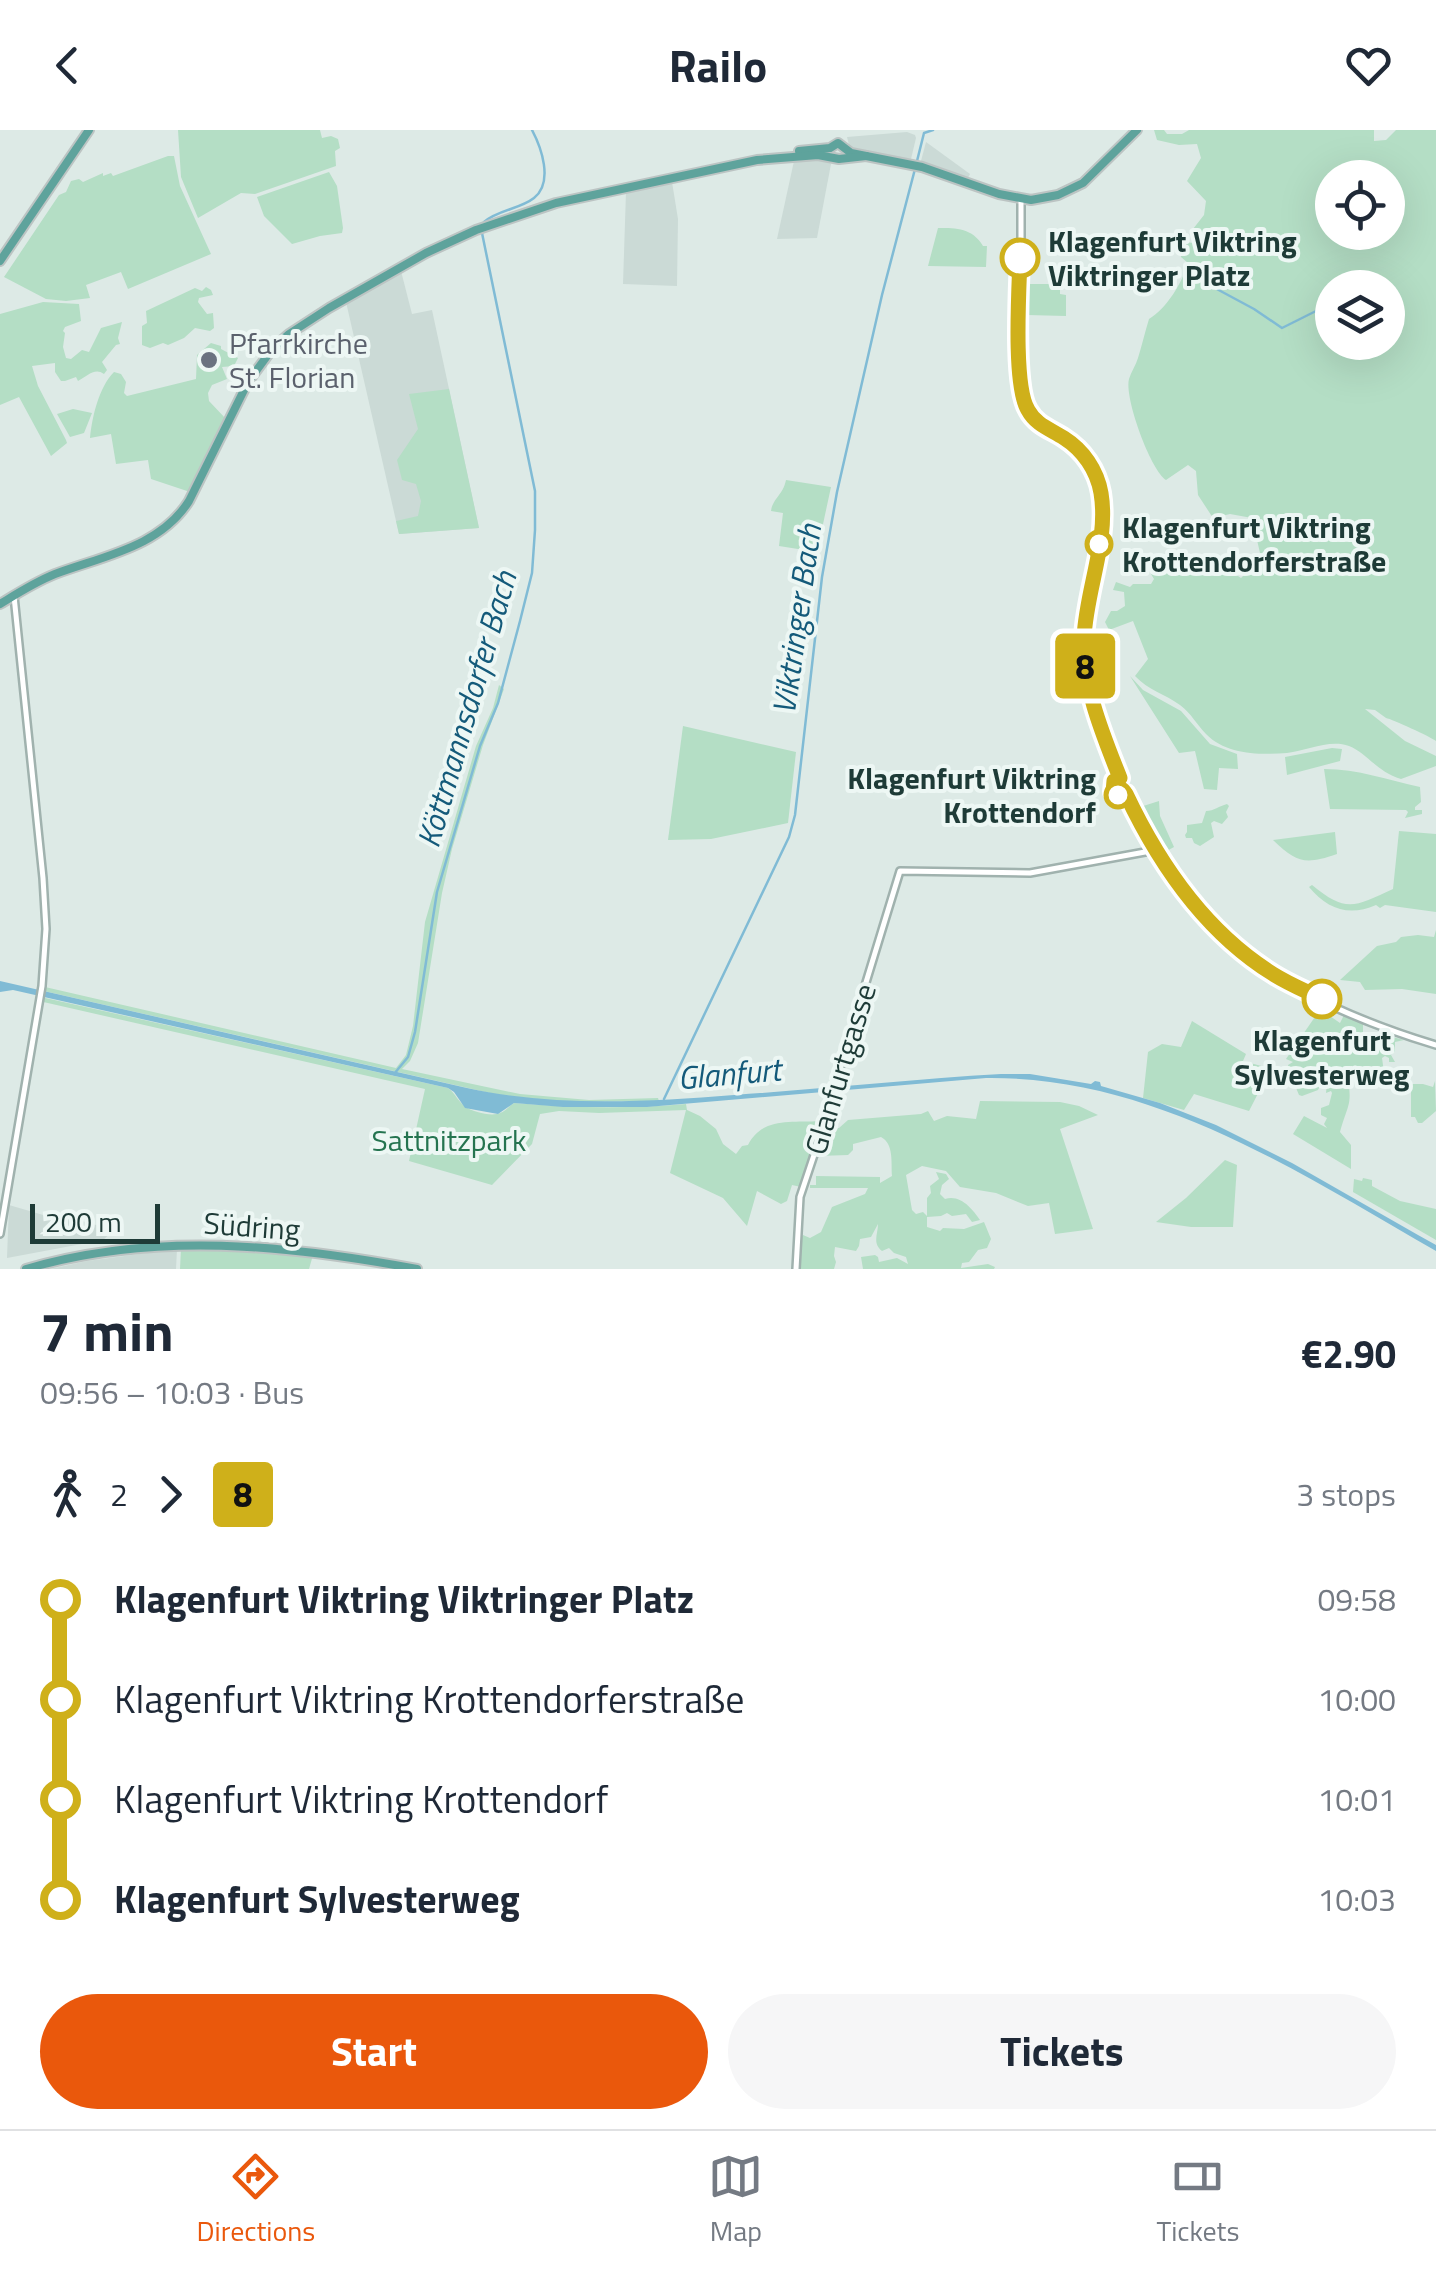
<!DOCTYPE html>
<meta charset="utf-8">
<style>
:root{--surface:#fff;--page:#f6f6f7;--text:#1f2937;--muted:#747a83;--line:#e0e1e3;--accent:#ea580c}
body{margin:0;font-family:"Titillium Web",sans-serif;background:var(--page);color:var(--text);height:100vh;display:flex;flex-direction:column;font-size:38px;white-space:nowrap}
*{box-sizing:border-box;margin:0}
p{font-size:32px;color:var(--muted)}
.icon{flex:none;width:55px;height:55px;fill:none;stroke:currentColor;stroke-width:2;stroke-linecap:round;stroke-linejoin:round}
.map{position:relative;height:1139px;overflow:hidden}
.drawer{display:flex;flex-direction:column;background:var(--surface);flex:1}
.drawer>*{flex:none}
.badge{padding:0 20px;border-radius:8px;font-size:35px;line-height:65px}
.fabs{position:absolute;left:1315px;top:30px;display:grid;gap:20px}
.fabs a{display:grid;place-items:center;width:90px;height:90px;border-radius:50%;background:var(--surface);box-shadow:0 10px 40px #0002;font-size:50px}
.scale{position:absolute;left:30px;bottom:25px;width:130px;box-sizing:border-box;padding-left:10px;border:5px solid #1e3b37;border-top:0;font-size:28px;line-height:35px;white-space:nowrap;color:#1e3b37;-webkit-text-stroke:8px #edf7f4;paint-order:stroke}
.map>.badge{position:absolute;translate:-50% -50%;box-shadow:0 0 0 5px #fff}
.legs{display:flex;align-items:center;gap:15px;height:110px;padding:0 40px;font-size:32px}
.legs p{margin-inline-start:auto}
.overview{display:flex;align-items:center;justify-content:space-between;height:170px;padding:0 40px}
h1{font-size:55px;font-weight:700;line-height:75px}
.cta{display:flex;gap:20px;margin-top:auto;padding:20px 40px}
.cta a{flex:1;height:115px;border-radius:60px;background:var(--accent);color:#fff;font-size:40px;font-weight:700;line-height:115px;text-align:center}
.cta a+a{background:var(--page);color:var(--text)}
ul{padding:0 40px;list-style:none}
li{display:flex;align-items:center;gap:35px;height:100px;font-size:38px}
li i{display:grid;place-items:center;width:15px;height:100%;margin:0 12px;background:currentColor}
li i::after{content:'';width:25px;height:25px;margin:-12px;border:8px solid;border-radius:50%;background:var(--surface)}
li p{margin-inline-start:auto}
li:first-child i{background:linear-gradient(#0000 50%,currentColor 0)}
li:last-child i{background:linear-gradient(currentColor 50%,#0000 0)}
header{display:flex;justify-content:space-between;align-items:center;height:130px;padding:0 40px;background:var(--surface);font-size:45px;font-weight:700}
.tabs{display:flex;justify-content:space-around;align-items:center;height:140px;border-top:2px solid var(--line);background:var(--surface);font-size:28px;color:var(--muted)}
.tabs a{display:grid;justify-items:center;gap:5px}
.tabs .on{color:var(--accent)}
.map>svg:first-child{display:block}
.built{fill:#cbdad6}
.green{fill:#b4dec5;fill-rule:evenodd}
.water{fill:#80bbd5}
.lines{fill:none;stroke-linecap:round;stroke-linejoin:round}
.stream{stroke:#80bbd5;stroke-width:2.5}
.minor-casing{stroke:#a0b2ae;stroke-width:10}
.major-casing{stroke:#bcc4c3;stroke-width:12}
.minor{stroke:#fff;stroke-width:5}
.major{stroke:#5ea39c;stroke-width:8}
.line-1-casing{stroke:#fff;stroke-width:22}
.line-1{stroke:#cfb01a;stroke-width:15}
.stop-1-dot{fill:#fff;stroke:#cfb01a;stroke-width:5}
.worship-dot{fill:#6b7280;stroke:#edf7f4;stroke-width:4}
.labels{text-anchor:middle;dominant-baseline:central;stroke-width:8;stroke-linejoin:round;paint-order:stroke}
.stop-label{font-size:30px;font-weight:bold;fill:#1e3b37;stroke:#edf7f4;text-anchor:start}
.worship-label{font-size:30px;fill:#5b616d;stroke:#edf7f4;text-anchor:start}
.street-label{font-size:30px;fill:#1e3b37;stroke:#edf7f4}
.park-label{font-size:30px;fill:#257450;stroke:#edf7f4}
.water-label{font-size:32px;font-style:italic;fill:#145a7a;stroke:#edf7f4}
</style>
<header><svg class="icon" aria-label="back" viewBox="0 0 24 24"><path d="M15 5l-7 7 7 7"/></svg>Railo<svg class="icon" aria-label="heart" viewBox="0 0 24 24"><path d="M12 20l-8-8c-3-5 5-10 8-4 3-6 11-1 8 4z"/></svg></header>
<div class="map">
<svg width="1436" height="1139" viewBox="0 0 1436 1139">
<rect width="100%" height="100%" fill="#ddeae6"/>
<g class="built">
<polygon points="907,2 915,5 916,8 911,29 855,20 849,15 847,7"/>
<polygon points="926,12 970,44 968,48 924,34 921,31"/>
<polygon points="827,30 831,34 817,108 777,109 794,31"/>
<polygon points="672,52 678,89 677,156 623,154 626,62"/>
<polygon points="401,141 412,184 432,180 479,398 399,404 346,172"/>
<polygon points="9,1075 50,1087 57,1084 114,1100 103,1110 7,1128"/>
<polygon points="177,1119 176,1139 50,1139 87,1131"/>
</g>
<g class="green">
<polygon points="178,0 320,0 322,8 331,6 338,9 340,18 335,21 336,36 255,64 241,63 198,88 181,47"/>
<path d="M1154 0H1164L1167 4H1182L1189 0H1374V11L1386 10 1396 0H1436V611C1431 607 1392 589 1386 588L1375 580 1365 579 1405 611 1436 626V636L1401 649C1377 642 1367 623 1349 616 1329 609 1307 621 1287 623 1261 625 1226 625 1206 604 1197 595 1191 583 1180 575 1165 564 1148 560 1135 546L1148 529 1133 491 1109 500 1105 492 1111 481H1117L1125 476 1124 462 1113 460 1116 452 1130 457 1133 454H1151L1154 449 1151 444 1184 427C1200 433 1229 439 1241 448L1246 443 1243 438 1260 423 1252 388 1230 384 1213 388 1198 365 1196 341 1188 335 1166 350C1150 339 1124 267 1129 249 1131 242 1136 235 1138 228 1142 215 1145 202 1149 189 1167 178 1182 153 1188 133L1181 127 1180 118 1184 112 1194 113 1196 108 1193 99 1204 85 1206 71 1187 51 1201 28 1197 14 1179 15 1157 10ZM1332 48H1388V102H1332ZM1332 158H1388V212H1332Z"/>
<polygon points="168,26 174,26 180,56 211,124 128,159 121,142 86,155 90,168 66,171 46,169 4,147 59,65 66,62 71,51 79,49 83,52 103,43 103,46 111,43 113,46"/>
<polygon points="329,42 337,56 343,98 342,103 320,106 292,114 264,86 257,67"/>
<path d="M938 98C957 98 972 98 983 116H987L986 137 928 136Z"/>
<polygon points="1027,154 1060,154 1060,164 1066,165 1066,186 1027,185"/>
<polygon points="206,157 211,160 213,165 199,168 198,172 207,184 213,183 214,198 210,201 195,198 184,208 168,215 163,213 150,218 142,215 142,196 147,193 146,181 195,158 202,161"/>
<path d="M43 172 79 174 81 191 65 197 63 201 65 203 63 217 66 228 71 229 82 220 89 222 101 198 122 192 118 208 120 214 116 215 102 232 107 240 104 244C95 237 87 246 78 251L76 247 65 251H61L55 242V233L32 236 38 256 66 310 67 313 51 326 19 267 0 275V184Z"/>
<path d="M211 213 221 216V219L238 228 234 236 222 237 227 249 212 255 208 263 209 271 226 289 190 362 151 349 148 330 116 334 111 304 90 308C92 287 99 257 114 242L121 244 126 252 124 263 127 266 196 249 197 225Z"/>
<polygon points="449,259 479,398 399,404 396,391 418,386 421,371 416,354 402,350 397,330 418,299 409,264"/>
<polygon points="73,279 92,283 84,303 70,307 57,284"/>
<path d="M786 350 831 357 817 422 779 416 783 383 771 381C773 368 783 365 786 350Z"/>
<polygon points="1130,546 1143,560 1181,581 1210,614 1237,624 1238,639 1219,638 1217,660 1204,659 1195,621 1179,623"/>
<polygon points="499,555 504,559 483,615 452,719 442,763 418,913 410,931 402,939 520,964 589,970 658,968 659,971 562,972 494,964 44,861 45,857 396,938 406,925 413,896 425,792 476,616 493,578"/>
<polygon points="683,596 796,622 788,693 711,709 668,710"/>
<polygon points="1332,618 1342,619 1340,631 1287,645 1285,627"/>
<path d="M1324 639C1358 639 1388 650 1420 657L1421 672 1415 677V680H1422V684L1405 688 1408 682 1406 680 1330 679Z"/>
<polygon points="1159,671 1160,686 1174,717 1163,723 1137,678"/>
<path d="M1227 674 1229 676 1226 682 1228 687 1222 694 1214 691 1211 693 1214 707 1200 716 1194 713 1192 708H1186L1185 705 1187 702V695L1202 693 1206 681C1214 681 1219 676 1227 674Z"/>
<path d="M1399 701 1436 704V782L1385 775 1380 778 1376 775C1349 787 1327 779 1309 757L1312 755C1347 784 1355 776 1393 759Z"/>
<path d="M1335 702 1337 724C1305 735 1297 733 1273 710Z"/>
<polygon points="1436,800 1436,864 1402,859 1365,860 1360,852 1340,850 1377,816 1396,812 1401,807 1418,805 1434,807"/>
<path d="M41 867 448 958C456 964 458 972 466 977 473 982 492 987 500 983 506 981 509 976 514 973 572 978 628 979 686 974L687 980 700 986 716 999 723 1014 736 1024 742 1016 748 1015C762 987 791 993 819 991L818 1005 801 1057 792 1055 787 1071 781 1074 757 1061 747 1096 723 1068 670 1043 686 980 599 983 559 981 540 984 532 1014 492 1055 409 1031 425 959 39 871Z"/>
<path d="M1319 881H1328L1327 884 1340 893 1344 885 1363 894V904L1371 917 1386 922 1393 907 1404 910 1395 912V921L1391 925 1395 932H1389V928L1385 926 1382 928 1384 942 1347 944C1353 976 1348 973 1340 1002L1351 1015V1039L1293 1004 1304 986 1327 998 1324 994 1327 988 1321 985V978L1329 975 1332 963 1331 961 1326 963 1327 953 1321 954 1318 960 1302 966 1299 965 1289 941 1288 935 1293 932 1286 929Z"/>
<polygon points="1192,891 1246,924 1243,931 1265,937 1269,942 1249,981 1194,964 1184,980 1143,968 1148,922 1162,914 1181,917"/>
<polygon points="1435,951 1436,981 1422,993 1418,993 1415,987 1411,987 1411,962 1402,954 1423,954 1433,957"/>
<path d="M980 971 1060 972 1079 976 1098 985 1060 999 1093 1099 1055 1104 1049 1073 1028 1076 996 1063 960 1057 946 1041 922 1036 906 1045 912 1080 916 1084 923 1082 927 1086V1068L931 1063 930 1056 939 1049 936 1042 946 1044 949 1049 942 1055 940 1064 945 1069C961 1064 973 1080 980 1090L972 1092 966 1084 952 1086 947 1083 941 1086 927 1087V1097L940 1101 943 1098 964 1099 984 1092 991 1109 987 1118 978 1120 969 1132 962 1133 961 1138 988 1134 995 1137 994 1139H863L861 1127 875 1125 878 1127 879 1132 897 1128 908 1134 906 1127 894 1123 889 1118 882 1121C872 1113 878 1104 878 1094L871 1107 860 1109 859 1116 856 1121 835 1117 834 1126 836 1132 834 1139H799L800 1110 803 1105 810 1108 821 1102 832 1077 865 1064 868 1058H810V1055H816V1046L880 1047V1053L892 1046C891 1032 894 1014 881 1007L853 1014V1020L848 1025 818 1026 828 998H839L848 990 921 984 928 981 934 991 947 986 976 989Z"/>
<polygon points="1225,1030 1237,1035 1233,1097 1191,1097 1156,1092 1186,1068"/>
<polygon points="1363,1048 1372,1050 1372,1056 1400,1071 1436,1079 1436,1110 1353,1062 1354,1049 1362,1051"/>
<polygon points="181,1118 313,1125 309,1139 180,1139"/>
</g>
<path class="water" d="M0 851 467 958C556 977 644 972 734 965 823 959 912 949 1001 944H1030L1091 954 1095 951 1100 952 1101 956 1160 973 1216 995 1292 1033 1418 1105 1436 1115V1121C1296 1041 1154 946 986 948L647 977H563L514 973 498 984 465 978 454 962 448 958 13 860 0 862Z"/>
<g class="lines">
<g class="stream">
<polyline points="917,31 924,3 933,0"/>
<path d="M484 92C498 80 520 79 534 68 554 52 541 17 532 0"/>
<polyline points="1187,143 1254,179 1282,198 1332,173"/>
<polyline points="394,944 408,927 415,902 437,762 480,616 498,573 520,491 532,443 535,400 535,361 482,103"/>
<polyline points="664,969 789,707 795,685 822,447 837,362 882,165 915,39"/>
</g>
<defs>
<g id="minor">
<path d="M1021 69V263C1034 311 1088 302 1100 359 1112 413 1081 469 1084 524 1086 563 1102 604 1117 640 1143 706 1184 774 1239 820 1291 863 1372 896 1436 915"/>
<polyline points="0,1104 42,856 46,799 43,748 14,466"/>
<polyline points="796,1139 800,1067 828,983 842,931 900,741 1030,743 1156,720"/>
</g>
<g id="major">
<polyline points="799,21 830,18 838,13 851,23 922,37 999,64 1031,70 1058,65 1083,53 1137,0"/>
<polyline points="0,131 89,0"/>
<path d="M0 474C18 463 35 452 55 444 103 426 160 417 189 371L248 252 273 218 289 204 329 178 426 123 476 100 556 73 757 30 818 25 839 29 866 26"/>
<path d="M26 1139C154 1101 288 1115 417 1139"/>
</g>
</defs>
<use href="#minor" class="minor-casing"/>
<use href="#major" class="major-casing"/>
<use href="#minor" class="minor"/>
<use href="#major" class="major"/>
</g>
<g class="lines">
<defs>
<path id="line-1" d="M1020 128C1019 160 1013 256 1028 280 1036 295 1050 299 1064 308 1083 320 1097 340 1101 363 1109 411 1086 460 1084 508 1082 555 1103 605 1120 648L1114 651 1113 662 1115 665 1126 664C1159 734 1207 803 1273 844 1289 854 1306 861 1322 869"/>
</defs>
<use href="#line-1" class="line-1-casing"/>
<use href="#line-1" class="line-1"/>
</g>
<g class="stop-1-dot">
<circle cx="1020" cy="128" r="18"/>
<circle cx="1099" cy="414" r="12"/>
<circle cx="1118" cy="665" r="12"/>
<circle cx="1322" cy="869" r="18"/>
</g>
<circle class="worship-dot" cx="209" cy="230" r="10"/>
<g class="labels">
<g class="stop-label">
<text x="1048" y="111">Klagenfurt Viktring<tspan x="1048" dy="34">Viktringer Platz</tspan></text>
<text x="1122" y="397">Klagenfurt Viktring<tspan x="1122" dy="34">Krottendorferstraße</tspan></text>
<text x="1096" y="648" text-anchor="end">Klagenfurt Viktring<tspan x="1096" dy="34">Krottendorf</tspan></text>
<text x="1322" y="910" text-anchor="middle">Klagenfurt<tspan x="1322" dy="34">Sylvesterweg</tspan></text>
</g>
<g class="worship-label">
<text x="229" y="213">Pfarrkirche<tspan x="229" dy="34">St. Florian</tspan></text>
</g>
<g class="street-label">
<text transform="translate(840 939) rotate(-73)">Glanfurtgasse</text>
<text transform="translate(252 1096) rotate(4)">Südring</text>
</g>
<g class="park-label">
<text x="449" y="1010">Sattnitzpark</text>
</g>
<g class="water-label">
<text transform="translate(796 489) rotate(-82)">Viktringer Bach</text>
<text transform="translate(466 579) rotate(-74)">Köttmannsdorfer Bach</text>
<text transform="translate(729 943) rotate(-5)">Glanfurt</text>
</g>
</g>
</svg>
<div class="fabs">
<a><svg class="icon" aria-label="locate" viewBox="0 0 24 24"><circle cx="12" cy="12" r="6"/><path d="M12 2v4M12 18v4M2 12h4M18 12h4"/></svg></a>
<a><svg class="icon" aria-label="layers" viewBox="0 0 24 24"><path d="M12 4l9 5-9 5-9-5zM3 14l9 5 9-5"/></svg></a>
</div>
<div class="scale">200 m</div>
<b class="badge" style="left:1085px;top:536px;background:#cfb01a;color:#111">8</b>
</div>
<section class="drawer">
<div class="overview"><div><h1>7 min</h1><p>09:56 – 10:03 · Bus</p></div><b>€2.90</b></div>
<div class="legs"><svg class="icon" aria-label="walk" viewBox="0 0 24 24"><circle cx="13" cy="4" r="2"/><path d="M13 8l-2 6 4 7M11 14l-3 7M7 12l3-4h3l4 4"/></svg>2<svg class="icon" aria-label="forward" viewBox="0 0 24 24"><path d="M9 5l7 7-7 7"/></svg><b class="badge" style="background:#cfb01a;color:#111">8</b><p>3 stops</p></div>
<ul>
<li><i style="color:#cfb01a"></i><b>Klagenfurt Viktring Viktringer Platz</b><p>09:58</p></li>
<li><i style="color:#cfb01a"></i><span>Klagenfurt Viktring Krottendorferstraße</span><p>10:00</p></li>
<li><i style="color:#cfb01a"></i><span>Klagenfurt Viktring Krottendorf</span><p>10:01</p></li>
<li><i style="color:#cfb01a"></i><b>Klagenfurt Sylvesterweg</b><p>10:03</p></li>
</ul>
<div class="cta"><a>Start</a><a>Tickets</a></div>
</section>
<nav class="tabs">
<a class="on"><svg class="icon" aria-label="directions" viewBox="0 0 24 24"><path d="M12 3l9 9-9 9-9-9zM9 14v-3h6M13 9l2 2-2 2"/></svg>Directions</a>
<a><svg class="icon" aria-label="map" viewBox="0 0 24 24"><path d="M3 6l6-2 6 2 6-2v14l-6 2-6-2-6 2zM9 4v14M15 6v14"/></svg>Map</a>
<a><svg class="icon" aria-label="tickets" viewBox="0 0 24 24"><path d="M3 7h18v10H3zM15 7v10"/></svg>Tickets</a>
</nav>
